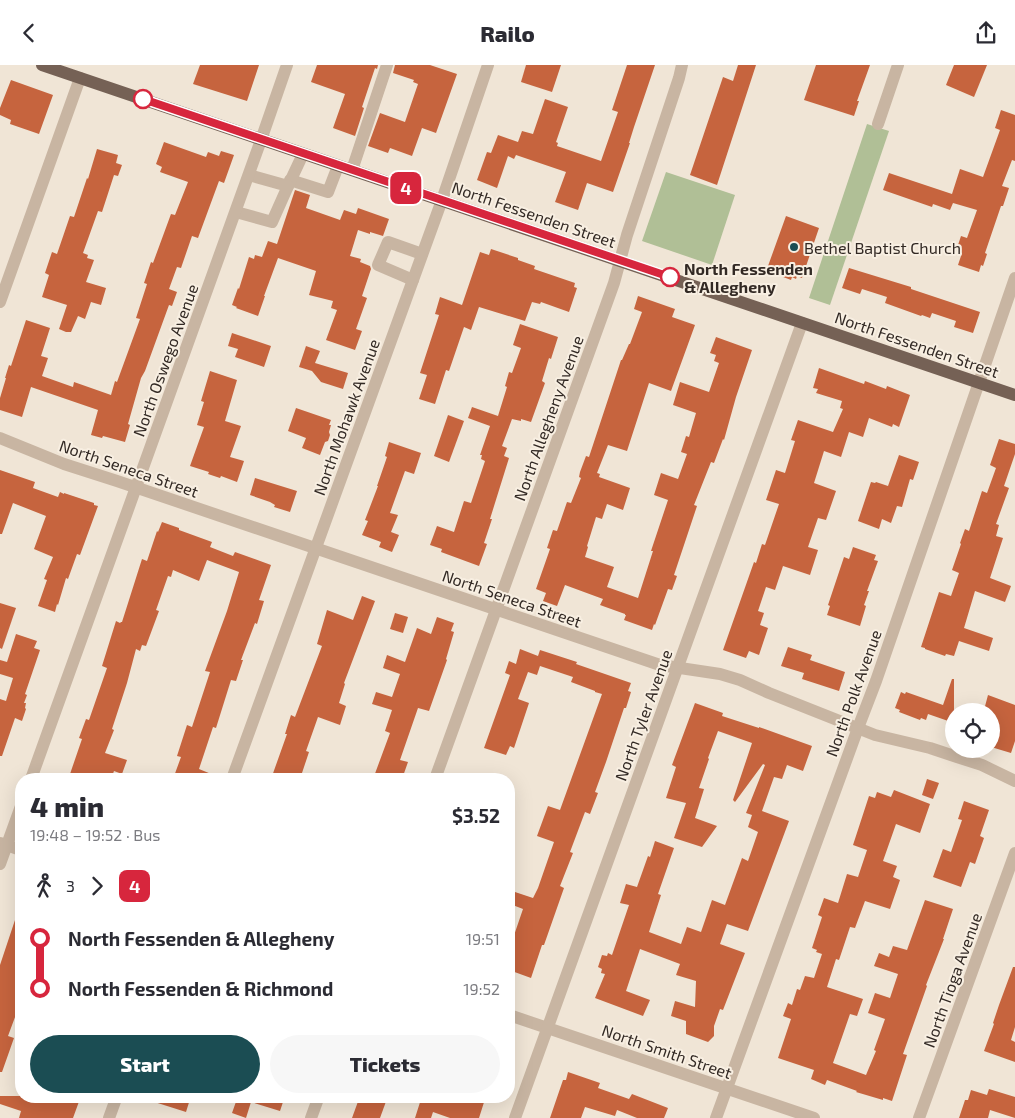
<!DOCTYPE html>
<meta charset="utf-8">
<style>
:root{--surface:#fff;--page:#f7f7f7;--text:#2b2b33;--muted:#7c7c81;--accent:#1b4d53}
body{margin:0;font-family:"Exo 2",sans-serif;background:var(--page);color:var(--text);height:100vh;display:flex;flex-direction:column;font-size:19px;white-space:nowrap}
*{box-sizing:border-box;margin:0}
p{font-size:16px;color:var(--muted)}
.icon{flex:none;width:28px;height:28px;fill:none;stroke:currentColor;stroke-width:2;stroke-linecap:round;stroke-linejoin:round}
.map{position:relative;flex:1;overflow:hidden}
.panel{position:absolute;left:15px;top:708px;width:500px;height:330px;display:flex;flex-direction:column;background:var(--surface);border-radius:20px;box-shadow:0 5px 20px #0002}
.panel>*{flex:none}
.badge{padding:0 10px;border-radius:8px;font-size:18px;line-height:32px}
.tools{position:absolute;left:945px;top:638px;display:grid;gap:10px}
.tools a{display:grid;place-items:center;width:55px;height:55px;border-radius:50%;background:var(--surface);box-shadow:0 5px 20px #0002;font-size:25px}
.map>.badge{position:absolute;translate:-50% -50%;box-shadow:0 0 0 2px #fff}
.legs{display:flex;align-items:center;gap:8px;height:55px;padding:0 15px;font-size:16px}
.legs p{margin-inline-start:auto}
.summary{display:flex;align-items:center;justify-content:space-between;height:85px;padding:0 15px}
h1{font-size:28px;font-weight:800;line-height:38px}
.primary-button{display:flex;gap:10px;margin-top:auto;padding:10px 15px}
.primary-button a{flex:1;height:58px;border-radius:30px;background:var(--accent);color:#fff;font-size:20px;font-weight:800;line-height:58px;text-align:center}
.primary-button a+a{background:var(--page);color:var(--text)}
ul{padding:0 15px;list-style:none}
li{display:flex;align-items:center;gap:18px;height:50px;font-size:19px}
li i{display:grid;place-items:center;width:8px;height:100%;margin:0 6px;background:currentColor}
li i::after{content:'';width:12px;height:12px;margin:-6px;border:4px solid;border-radius:50%;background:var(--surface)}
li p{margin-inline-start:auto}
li:first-child i{background:linear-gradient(#0000 50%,currentColor 0)}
li:last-child i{background:linear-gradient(currentColor 50%,#0000 0)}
header{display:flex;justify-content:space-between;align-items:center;height:65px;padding:0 15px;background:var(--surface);font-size:22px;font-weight:800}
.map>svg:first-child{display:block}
.green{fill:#b0bf96}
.building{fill:#c6643e}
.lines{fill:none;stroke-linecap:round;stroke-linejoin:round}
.minor{stroke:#c8b5a2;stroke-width:12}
.major{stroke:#756155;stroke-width:12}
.line-1-casing{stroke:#fff;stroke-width:11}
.line-1{stroke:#d7263d;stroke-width:8}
.stop-1-dot{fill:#fff;stroke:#d7263d;stroke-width:2.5}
.poi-dot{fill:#1b4d53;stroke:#f8efe2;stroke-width:2}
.labels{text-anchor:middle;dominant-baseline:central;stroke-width:4;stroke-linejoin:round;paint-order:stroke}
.street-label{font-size:16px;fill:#322924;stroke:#f8efe2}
.poi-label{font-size:16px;fill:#322924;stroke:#f8efe2;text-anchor:start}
.stop-label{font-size:16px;font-weight:bold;fill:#322924;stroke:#f8efe2;text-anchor:start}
</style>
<header><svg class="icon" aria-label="back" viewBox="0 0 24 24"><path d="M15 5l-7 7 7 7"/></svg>Railo<svg class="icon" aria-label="share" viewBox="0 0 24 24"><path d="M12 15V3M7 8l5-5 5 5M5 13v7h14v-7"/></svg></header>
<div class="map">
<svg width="1015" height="1053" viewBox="0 0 1015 1053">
<rect width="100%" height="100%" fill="#f0e5d6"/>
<g class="green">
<polygon points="867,59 889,66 830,240 809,233"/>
<polygon points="666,107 735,130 712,200 642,176"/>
</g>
<g class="building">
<polygon points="200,0 259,0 247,36 193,19"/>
<polygon points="317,0 378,0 377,4 375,3 362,42 364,43 355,71 333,63 345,29 311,17"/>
<polygon points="395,0 430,0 457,9 436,68 422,63 412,91 390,83 388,88 368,81 380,48 405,57 418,19 413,17 414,15 393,8"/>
<polygon points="526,0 561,0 552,27 521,17"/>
<polygon points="627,0 655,0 634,62 629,78 630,78 613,127 587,118 578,145 555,137 566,107 516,90 514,94 508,91 497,123 477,115 487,87 491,88 498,70 518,77 522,66 533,69 545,34 568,42 556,77 558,78 557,81 601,96 618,47 612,45"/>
<polygon points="738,0 756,0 717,120 690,110 723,12 733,16"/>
<polygon points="816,0 870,0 857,36 859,36 854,51 804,35"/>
<polygon points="954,0 987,0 974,32 946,20"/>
<polygon points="11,15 53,30 39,69 10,59 11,55 0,50 0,43"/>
<polygon points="1001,45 1015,50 1015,96 1012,95 1002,121 1009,123 1003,141 1001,141 985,188 987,189 983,201 981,200 979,207 958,200 962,188 956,186 961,171 967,173 977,145 953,138 950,145 933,139 932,142 883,125 889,108 952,129 960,104 983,112 1000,65 995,63"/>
<polygon points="164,77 206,92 208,87 219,91 221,86 234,90 224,118 219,116 198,173 192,171 181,203 177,202 169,224 177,227 172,241 169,240 145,306 141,313 128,359 130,360 125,377 103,371 102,373 91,370 98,345 31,322 22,352 0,345 0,333 6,313 5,313 9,300 11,301 26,255 50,263 41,291 48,293 42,311 73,322 74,317 111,330 115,316 117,317 140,254 136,253 147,219 144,218 151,197 153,198 171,149 175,150 188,117 160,107 162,102 156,99"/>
<polygon points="97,84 118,90 116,98 122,100 118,111 114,110 102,147 98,146 83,188 88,190 87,193 94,195 86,217 106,223 101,240 91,237 85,254 78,251 71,267 66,267 59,264 67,240 42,232 49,210 45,208 52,187 57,189 70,151 74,152 87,113 88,114"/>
<polygon points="295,125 310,130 306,143 340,155 344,145 356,149 358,143 389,154 383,171 370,167 370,169 358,165 350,191 361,194 360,197 370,201 371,204 362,231 367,233 356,264 362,266 355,285 326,275 337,245 331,243 333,236 309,230 316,206 278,193 264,231 265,231 258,251 236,243 237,242 232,240 238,223 239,224 249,192 254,194 255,190 262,192 268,176 277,179"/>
<polygon points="786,151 819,163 802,213 797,211 796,214 792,212 791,215 778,210 779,208 774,206 776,203 768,201"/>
<polygon points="491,184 518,193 518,195 535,201 534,204 575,218 574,222 577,223 569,247 541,237 540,239 532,237 525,256 479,242 471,265 464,262 449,306 446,305 435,339 419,334 427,310 420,308 439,250 435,249 440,232 462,240 480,187 489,190"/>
<polygon points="849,203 911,222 911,224 980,247 973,268 954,262 956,256 932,248 930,253 922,250 921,251 885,238 887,232 862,224 860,229 842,223"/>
<polygon points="638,231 675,244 672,252 695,260 671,326 649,318 627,386 608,380 597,408 600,409 599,412 630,423 623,445 607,439 602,454 596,452 587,481 588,482 585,492 614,502 607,522 638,533 653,486 651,486 668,435 654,430 661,408 678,414 687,389 681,387 686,371 689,372 696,348 673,340 680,317 709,327 719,298 714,296 716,290 710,288 716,272 752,285 736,332 724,375 723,374 714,398 711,397 694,440 697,441 674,510 677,511 672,525 668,524 655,560 654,559 652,565 624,555 626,550 625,550 625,549 600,540 603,534 565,520 557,541 543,536 546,528 536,524 550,484 547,483 553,465 557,466 567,437 571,438 581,413 579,412 580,407 586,391 589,392 621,295 622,295 629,279 630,279 642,247 634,244"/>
<polygon points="520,259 558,272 551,294 549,293 542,316 545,318 531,357 521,354 521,356 512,354 502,381 507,383 504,391 509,393 490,454 492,454 484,478 487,479 479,501 441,487 442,484 430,480 437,461 454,467 464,436 471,438 485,396 481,394 482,390 480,390 490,361 468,353 472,342 498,351 507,322 505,321 509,307 512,308 521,283 513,280"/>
<polygon points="232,268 271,281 264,302 235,292 238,284 228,281"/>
<polygon points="306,281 320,286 315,298 348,308 343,324 321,317 312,306 299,302"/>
<polygon points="819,303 864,319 865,316 886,324 887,321 910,330 899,362 893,359 892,362 869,353 863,372 849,367 841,392 824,386 814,418 836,426 826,455 818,453 808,482 818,485 810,510 783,501 775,525 766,522 758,546 764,548 760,560 768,563 759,590 749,586 746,593 723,585 754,497 756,498 762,479 765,480 779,439 766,435 776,405 785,408 795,376 791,375 798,355 833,367 843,344 840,343 842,336 816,328 818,324 813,323"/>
<polygon points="210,306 237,315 225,356 241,361 230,392 244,396 237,417 221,411 220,413 208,409 209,407 190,401 204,362 197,360 204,337 201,336"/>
<polygon points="296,343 331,355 329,360 331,360 329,367 330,370 328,376 325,377 320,390 302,383 306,373 288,366"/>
<polygon points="448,350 464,356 449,397 434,391"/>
<polygon points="999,374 1015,379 1015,389 1004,421 1009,423 996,459 999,460 996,471 1003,473 990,513 1011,521 1005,537 975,526 964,563 993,573 989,586 959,576 954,591 946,589 945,591 925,584 925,583 921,582 939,527 951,531 959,508 952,505 961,479 960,478 965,464 969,466 982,426 987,428 996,403 990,400"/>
<polygon points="389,377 421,388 414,409 405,406 390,448 398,450 391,467 399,470 392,487 379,482 381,477 362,470 368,456 365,455 378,421 377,421 387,392 385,391"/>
<polygon points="899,390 919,397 913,415 910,414 902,442 897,441 891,458 882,454 879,464 858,456 871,417 875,418 876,417 888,421"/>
<polygon points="0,405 35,417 33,423 58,432 60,427 64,429 64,428 94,438 94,440 98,441 80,490 77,489 68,514 66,513 58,540 57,539 55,547 38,541 47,515 44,514 53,492 34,484 46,451 13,438 2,469 0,469"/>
<polygon points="255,413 297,426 290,447 274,442 275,440 270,437 250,430"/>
<polygon points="162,457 179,463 179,465 212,477 210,482 233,491 235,487 271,500 259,535 264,536 257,559 255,558 241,595 243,595 236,616 231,615 216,663 213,662 199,704 221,713 221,714 173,714 181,692 177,691 187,660 192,662 210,607 205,606 227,546 239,507 207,495 199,516 173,505 171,512 168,511 156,545 159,546 146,581 142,580 140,586 136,584 127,618 112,664 114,665 105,688 127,695 122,709 114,706 111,714 86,714 70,709 82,674 79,673 86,654 89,655 107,603 102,601 116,556 120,558 121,557 122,557 142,494 147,496 157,466 158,467"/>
<polygon points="853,482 876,490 874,495 878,496 867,526 869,526 864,540 866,541 860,561 827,550 830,541 828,540 844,492 849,494"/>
<polygon points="362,531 375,536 344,618 345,619 339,638 346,641 340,660 318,652 306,686 309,687 300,714 271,714 287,669 285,669 291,650 295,652 322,581 317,579 327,545 353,555"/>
<polygon points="0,538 16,543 2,584 0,583"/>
<polygon points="395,548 408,552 403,568 390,564"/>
<polygon points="437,552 454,558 451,566 454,567 446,594 447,595 429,646 418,643 400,695 408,697 402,714 373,714 390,668 385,666 392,645 372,639 376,627 392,632 400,609 383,603 387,590 405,597 417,563 431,569"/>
<polygon points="16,569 37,576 34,583 40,585 25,629 27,630 24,638 26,638 25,643 26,644 22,656 15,653 2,691 0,691 0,634 6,636 13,613 0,609 0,595 7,597"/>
<polygon points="788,582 812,590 810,595 845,607 839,626 802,614 804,608 781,601"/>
<polygon points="520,584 538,591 540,585 577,597 576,599 631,618 628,626 631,627 626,643 624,643 606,697 595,727 598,728 590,749 585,747 570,787 573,788 560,821 564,823 544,880 542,880 531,913 509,905 509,885 523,844 510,839 515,827 533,833 538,823 554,777 537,771 548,741 560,745 602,629 595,627 595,626 571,617 573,612 540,601 537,610 528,607 518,634 529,638 514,683 510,681 506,690 484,683 510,610 505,608 509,596 516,599"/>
<polygon points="952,614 954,614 954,658 928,649 926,655 921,653 920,655 899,647 900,645 895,643 901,627 905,629 906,627 943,640"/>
<polygon points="988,630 1015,640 1015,676 1011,688 991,682 991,646 984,645"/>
<polygon points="695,638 723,648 722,651 759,663 759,662 812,681 803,706 787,700 782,714 774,712 762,746 789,756 748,866 727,859 720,879 745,888 723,945 720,944 714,961 714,971 708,977 686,969 686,956 671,951 675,936 695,942 696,916 676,910 680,899 640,884 626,926 650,935 643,951 595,933 605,909 601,908 602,904 598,902 602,890 607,891 608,888 612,890 629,840 620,838 626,819 637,822 648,791 650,792 655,776 674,783 658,829 661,830 649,867 681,879 687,862 701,867 712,835 725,840 742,793 748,796 758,767 748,762 752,750 746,748 765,700 763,699 735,737 733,735 752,678 718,666 708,693 709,694 699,723 704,724 695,753 717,761 702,782 674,773 686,738 666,733 676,702 672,700"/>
<polygon points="927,714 939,718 933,734 922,730"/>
<polygon points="894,725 930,739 920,768 896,759 883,796 897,801 893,812 900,815 890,844 865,836 855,863 850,862 839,895 836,894 827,922 863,934 857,951 850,949 833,998 866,1010 876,986 874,985 885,954 868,948 875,928 890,933 898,909 874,901 879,888 889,892 893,881 907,885 925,835 953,844 943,874 944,874 926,920 927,921 903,989 907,990 892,1036 883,1033 883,1035 856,1027 857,1026 827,1015 825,1020 811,1014 814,1005 778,993 791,954 783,951 788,938 792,940 797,924 800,925 805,911 814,913 822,889 816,887 817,885 812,883 822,852 818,850 824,833 838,838 847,809 858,812 867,785 853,780 869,731 875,733 877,727 891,732"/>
<polygon points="964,736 989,745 980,771 984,773 975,799 970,797 961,822 933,812 943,784 951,787 962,755 958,754"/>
<polygon points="19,843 21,843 21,945 18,944 8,971 14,973 2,1007 0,1007 0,900"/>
<polygon points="1013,902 1015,902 1015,962 1011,975 1015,977 1015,997 984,986 994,959 993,958 999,940"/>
<polygon points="568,1007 600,1018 598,1023 629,1034 632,1029 668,1043 664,1053 637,1053 617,1045 615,1051 585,1042 581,1053 550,1053 563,1015 566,1015"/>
<polygon points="989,1024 1015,1032 1015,1053 990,1045 988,1053 959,1053 965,1035 968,1035 971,1025 987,1030"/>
<polygon points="0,1031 81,1031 73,1053 19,1053 21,1046 0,1039"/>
<polygon points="145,1031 191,1031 186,1047 145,1034"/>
<polygon points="238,1031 285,1031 280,1046 251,1037 246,1053 232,1048"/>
<polygon points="360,1031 388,1031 380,1053 352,1053"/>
<polygon points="422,1031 486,1031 479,1053 450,1053 433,1047 431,1053 415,1053"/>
</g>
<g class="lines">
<g class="minor">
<polyline points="878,59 898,0"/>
<polyline points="352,105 387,0"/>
<polyline points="290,115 328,127 338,101"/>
<polyline points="288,121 303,89"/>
<polyline points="236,147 272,157 288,121 249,110"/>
<polyline points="413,215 378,200 388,177 422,189"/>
<polyline points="0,237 80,13"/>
<polyline points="0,373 64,399 117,416 660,600 720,609 740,615 769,628 875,670 930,683 957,692 982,700 1015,716"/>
<polyline points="31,714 261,75 287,0"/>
<polyline points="232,714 442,135 488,0"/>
<polyline points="435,714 614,218 627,170 679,13 682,0"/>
<polyline points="0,778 21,785"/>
<polyline points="0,799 21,741"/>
<polyline points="509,950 814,1053"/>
<polyline points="109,1053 117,1031"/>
<polyline points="311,1053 319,1031"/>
<polyline points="515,1053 802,258"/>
<polyline points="716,1053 858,663 876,616 1015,213"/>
<polyline points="919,1053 1015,788"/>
</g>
<polyline class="major" points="42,0 1015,330"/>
</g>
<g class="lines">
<defs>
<polyline id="line-1" points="143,34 670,212"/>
</defs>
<use href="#line-1" class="line-1-casing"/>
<use href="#line-1" class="line-1"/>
</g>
<g class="stop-1-dot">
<circle cx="143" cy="34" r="9"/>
<circle cx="670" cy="212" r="9"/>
</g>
<circle class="poi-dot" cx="794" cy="182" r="5"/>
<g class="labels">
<g class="street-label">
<text transform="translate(534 149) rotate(19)">North Fessenden Street</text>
<text transform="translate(917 279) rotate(19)">North Fessenden Street</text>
<text transform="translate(165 295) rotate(-70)">North Oswego Avenue</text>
<text transform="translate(346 352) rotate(-70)">North Mohawk Avenue</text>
<text transform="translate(548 353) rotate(-70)">North Allegheny Avenue</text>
<text transform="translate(129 403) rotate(19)">North Seneca Street</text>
<text transform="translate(512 533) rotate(19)">North Seneca Street</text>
<text transform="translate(853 628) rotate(-70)">North Polk Avenue</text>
<text transform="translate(643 650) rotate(-70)">North Tyler Avenue</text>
<text transform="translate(952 915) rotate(-70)">North Tioga Avenue</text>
<text transform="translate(667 986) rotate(19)">North Smith Street</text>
</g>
<g class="poi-label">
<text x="804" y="182">Bethel Baptist Church</text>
</g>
<g class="stop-label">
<text x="684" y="203">North Fessenden<tspan x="684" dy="18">&amp; Allegheny</tspan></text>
</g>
</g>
</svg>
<div class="tools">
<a><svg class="icon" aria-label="locate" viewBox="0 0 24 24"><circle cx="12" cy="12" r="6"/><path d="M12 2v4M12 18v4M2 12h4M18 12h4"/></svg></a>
</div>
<b class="badge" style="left:406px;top:123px;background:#d7263d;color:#fff">4</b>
<section class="panel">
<div class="summary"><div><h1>4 min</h1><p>19:48 – 19:52 · Bus</p></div><b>$3.52</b></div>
<div class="legs"><svg class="icon" aria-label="walk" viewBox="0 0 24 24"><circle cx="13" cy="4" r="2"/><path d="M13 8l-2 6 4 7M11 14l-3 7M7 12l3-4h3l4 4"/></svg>3<svg class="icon" aria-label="forward" viewBox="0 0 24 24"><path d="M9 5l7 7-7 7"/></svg><b class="badge" style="background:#d7263d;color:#fff">4</b></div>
<ul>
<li><i style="color:#d7263d"></i><b>North Fessenden &amp; Allegheny</b><p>19:51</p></li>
<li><i style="color:#d7263d"></i><b>North Fessenden &amp; Richmond</b><p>19:52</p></li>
</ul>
<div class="primary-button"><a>Start</a><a>Tickets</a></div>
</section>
</div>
